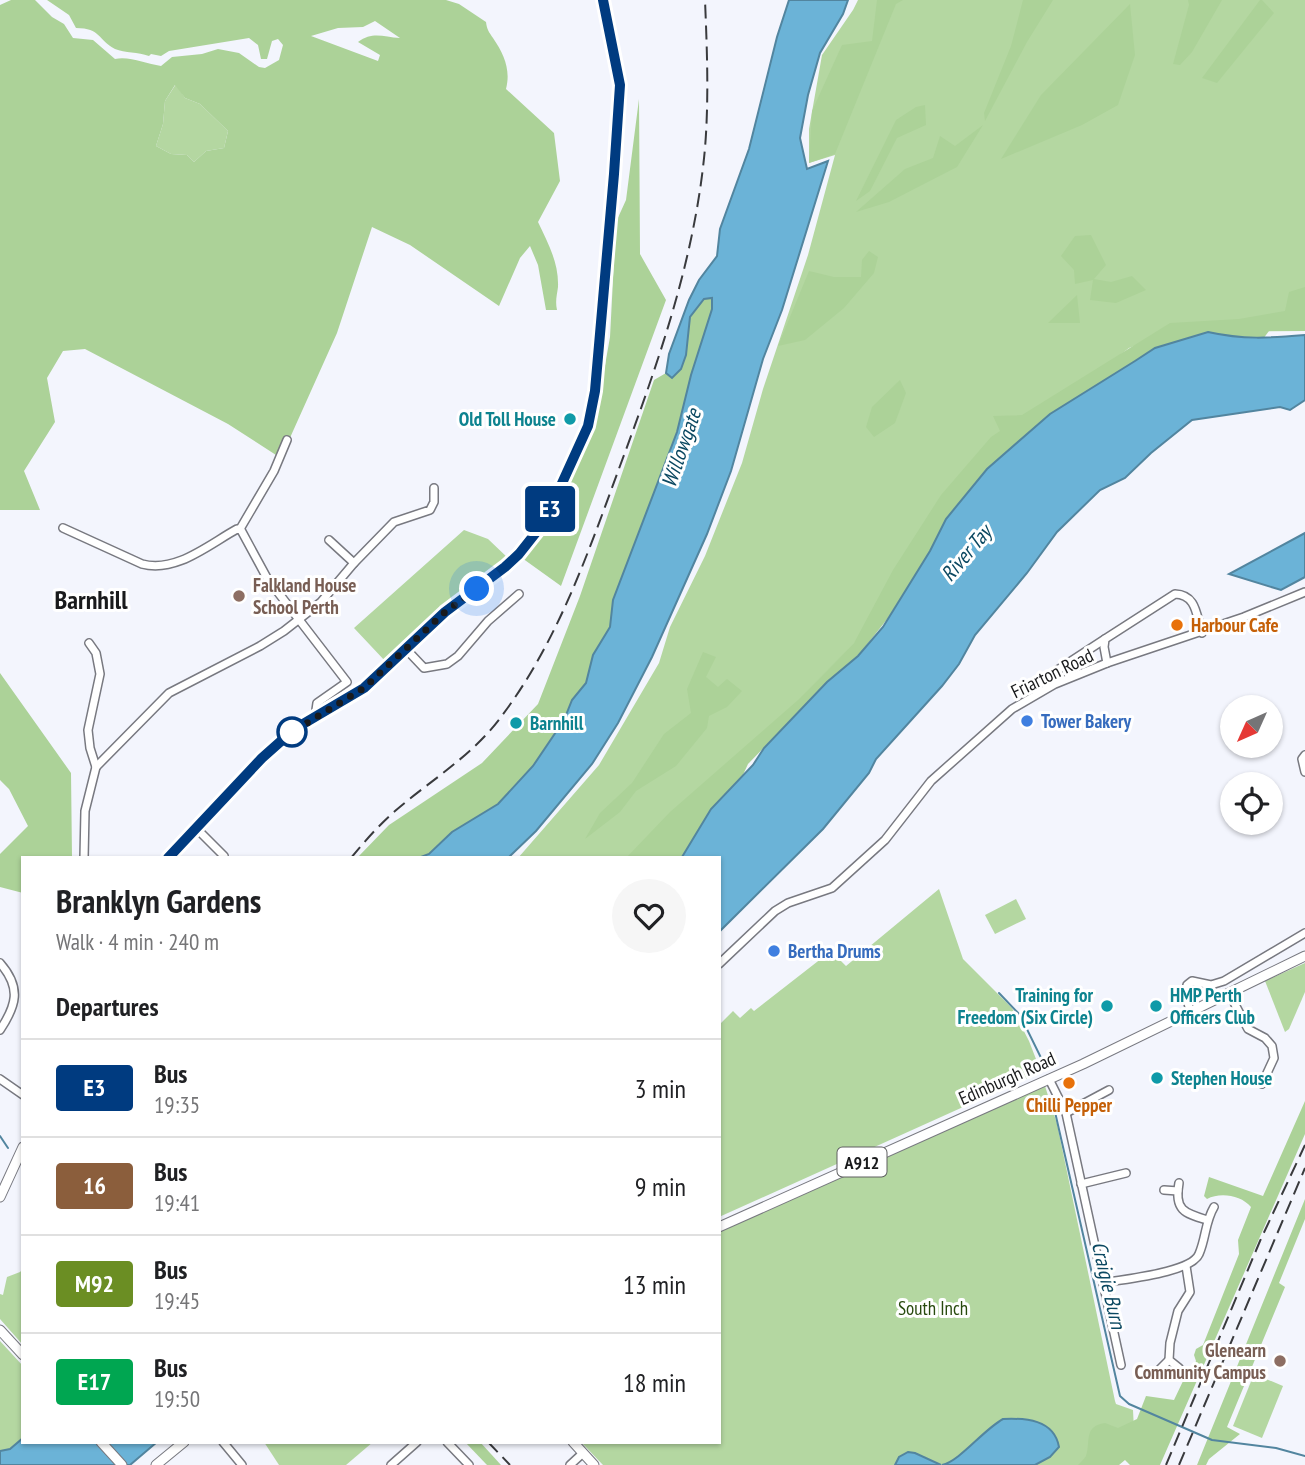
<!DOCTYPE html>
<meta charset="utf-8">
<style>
:root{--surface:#fff;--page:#f6f6f6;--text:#202124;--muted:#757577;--line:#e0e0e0}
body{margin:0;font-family:"PT Sans Narrow",sans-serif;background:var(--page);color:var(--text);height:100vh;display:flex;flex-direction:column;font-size:26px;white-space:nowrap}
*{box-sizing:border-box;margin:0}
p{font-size:23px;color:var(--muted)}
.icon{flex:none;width:38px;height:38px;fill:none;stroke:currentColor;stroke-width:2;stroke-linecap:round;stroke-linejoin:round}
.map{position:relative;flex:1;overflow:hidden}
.panel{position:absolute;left:21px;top:856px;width:700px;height:588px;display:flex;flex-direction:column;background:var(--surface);border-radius:0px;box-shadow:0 2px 5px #0004}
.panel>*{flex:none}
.badge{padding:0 14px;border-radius:5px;font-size:24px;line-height:46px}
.needle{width:46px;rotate:225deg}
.buttons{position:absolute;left:1220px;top:695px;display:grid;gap:14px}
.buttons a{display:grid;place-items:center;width:63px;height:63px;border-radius:50%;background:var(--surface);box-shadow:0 2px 5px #0004;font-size:35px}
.you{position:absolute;width:35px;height:35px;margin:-18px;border:5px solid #fff;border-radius:50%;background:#1a73e8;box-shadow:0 0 0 10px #1a73e833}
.map>.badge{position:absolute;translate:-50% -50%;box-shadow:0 0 0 4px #fff}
h2{padding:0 35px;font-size:26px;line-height:63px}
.round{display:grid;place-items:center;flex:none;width:74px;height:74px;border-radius:37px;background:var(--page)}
.head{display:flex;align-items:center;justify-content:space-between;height:119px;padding:0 35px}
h1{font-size:33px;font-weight:600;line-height:52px}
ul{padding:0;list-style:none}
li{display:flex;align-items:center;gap:21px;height:98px;padding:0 35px;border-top:2px solid var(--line)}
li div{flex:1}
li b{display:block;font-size:26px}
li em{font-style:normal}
li .badge{min-width:77px;font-weight:700;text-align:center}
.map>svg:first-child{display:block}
.green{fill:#b4d7a1}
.forest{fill:#acd298;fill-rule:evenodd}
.water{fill:#6bb3d7;stroke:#52859f;stroke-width:2}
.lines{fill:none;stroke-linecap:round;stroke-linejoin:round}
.stream{stroke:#52859f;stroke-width:2}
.minor-casing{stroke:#787980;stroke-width:10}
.major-casing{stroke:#787980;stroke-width:11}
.minor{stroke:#fff;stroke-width:7}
.major{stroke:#fff;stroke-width:9}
.rail{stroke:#393a3d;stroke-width:2;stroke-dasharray:14 7;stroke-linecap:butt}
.line-casing{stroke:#fff;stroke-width:16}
.line{stroke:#003b80;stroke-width:10}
.walk{stroke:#191a1c;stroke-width:7;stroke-dasharray:0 12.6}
.culture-dot{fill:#0f9aa8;stroke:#fff;stroke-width:2.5}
.education-dot{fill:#8d6e63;stroke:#fff;stroke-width:2.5}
.food-dot{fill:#e8710a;stroke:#fff;stroke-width:2.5}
.shop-dot{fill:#3f7fe0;stroke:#fff;stroke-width:2.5}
.stop-dot{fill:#fff;stroke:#003b80;stroke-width:3.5}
.labels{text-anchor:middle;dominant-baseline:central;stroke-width:6;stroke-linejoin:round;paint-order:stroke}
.shield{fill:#fff;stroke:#5e5f60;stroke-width:2}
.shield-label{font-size:18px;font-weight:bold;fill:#191a1c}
.culture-label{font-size:19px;font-weight:bold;fill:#0d838f;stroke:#fff;text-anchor:start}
.education-label{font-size:19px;font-weight:bold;fill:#785e54;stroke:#fff;text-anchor:start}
.food-label{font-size:19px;font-weight:bold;fill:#c56008;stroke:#fff;text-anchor:start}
.street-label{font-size:19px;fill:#191a1c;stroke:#fff}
.shop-label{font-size:19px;font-weight:bold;fill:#366cbe;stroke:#fff;text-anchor:start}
.park-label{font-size:19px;fill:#284a0e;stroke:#fff}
.water-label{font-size:21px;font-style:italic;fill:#0b4861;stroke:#fff}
.district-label{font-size:26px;font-weight:bold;fill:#191a1c;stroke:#fff}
</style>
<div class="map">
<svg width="1305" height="1465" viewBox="0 0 1305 1465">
<rect width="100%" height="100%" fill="#f3f5fd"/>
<g class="green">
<polygon points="858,0 1305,0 1305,331 1171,332 1129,348 974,467 885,612 645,857 518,858 599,765 659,663 670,627 705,556 742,463 763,389 808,255 835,155 809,163 809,129 822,55 853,10"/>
<polygon points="176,84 185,98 200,104 228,131 224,148 206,151 194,162 187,155 171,154 156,146 163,124 165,101"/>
<polygon points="464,530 488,539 509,559 440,608 386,662 354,628"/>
<polygon points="939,889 963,959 1012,1008 1029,1041 1041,1072 719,1217 719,1025 733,1011 740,1018 751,1008 754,1011 831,951 846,966"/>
<polygon points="1016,899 1026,919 995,934 985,915"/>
<polygon points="1305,963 1305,992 1289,1029 1285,1032 1265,981"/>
<polygon points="1045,1086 1057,1124 1115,1401 1116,1404 1133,1410 1134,1430 1106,1465 603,1465 581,1442 719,1442 719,1228"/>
<polygon points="23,1269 23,1345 0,1319 0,1294 3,1295 7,1277 20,1272"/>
<polygon points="0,1341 23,1366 23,1438 10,1449 0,1451"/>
<polygon points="1254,1374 1283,1386 1262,1438 1233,1426"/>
<polygon points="264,1442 373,1442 346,1465 279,1465"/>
</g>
<g class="forest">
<path d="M11 0H35L52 17 64 24 73 38 93 40 115 59C130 56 146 64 161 66L172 57 202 54 218 49 239 53 259 67 265 68 279 60 283 45 278 39 272 41 267 59H261L258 45 249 38 169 51 161 56 151 54 149 56C138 52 125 53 115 49 98 40 101 28 76 28L69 15 47 0H446L459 4 486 22C487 30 489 32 493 38 504 54 511 70 506 89L554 133 560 181 538 222C548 243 559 263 558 287 557 295 555 301 557 310H546L538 265 530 246 520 258 499 306 410 245 372 227 337 333 289 440 276 455 228 424 85 349 63 351 47 378 55 422 24 471 40 510H0V5ZM375 21 400 38C383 37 373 31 358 42L380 55 378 61 311 36 338 28 363 27ZM175 85 185 98 200 104 228 131 224 148 206 151 194 162 187 155 171 154 156 146 163 124 165 101Z"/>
<polygon points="877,0 903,0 896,4 835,154 809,163 812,111 842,45 872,41"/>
<polygon points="1023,0 1053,0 1027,42 985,121 984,113 1011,46"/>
<polygon points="1188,0 1222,0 1192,52 1180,65 1173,64 1189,5"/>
<polygon points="1260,0 1262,0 1274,13 1217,83 1202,78"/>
<polygon points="1130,4 1135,55 1118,105 1082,125 1001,159 1041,95"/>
<polygon points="639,99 640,254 666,300 561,586 522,558 555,514 594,428 610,337 616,222 626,200"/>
<polygon points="925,105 926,125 897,138 870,191 856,201 896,120 916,107"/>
<polygon points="983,125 957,167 889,202 856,212 905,169 933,158 940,136 955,146"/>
<polygon points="1091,235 1106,265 1094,279 1111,282 1132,276 1146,290 1116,303 1090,300 1093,280 1075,284 1074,270 1061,256 1075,236"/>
<polygon points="869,251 878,257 874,273 844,308 805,340 778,346 809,271 834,277 861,277 862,260"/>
<polygon points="1305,287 1305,331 1269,331 1263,339 1236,339 1208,332 1156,348 1050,414 987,469 946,519 930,551 888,618 858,656 827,682 748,764 742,777 711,809 682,857 626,858 670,812 798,700 854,643 893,570 941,495 991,437 1000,431 993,416 1022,415 1170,323 1239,319 1285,311 1289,292"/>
<polygon points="1077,295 1080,323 1048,323"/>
<polygon points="712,298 713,309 691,375 677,432 613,600 610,627 593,655 586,683 572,700 564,720 533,766 498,804 452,832 429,854 421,858 357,858 389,825 482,763 538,704 580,596 654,380 666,373 673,377 686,356 690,317 704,299"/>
<polygon points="900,380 906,393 895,423 874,437 866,427 872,407"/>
<polygon points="703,652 716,657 706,677 718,687 727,679 742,691 727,707 709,716 707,728 676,766 636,791 620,812 585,839 600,813 632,783 664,734 691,713 687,689"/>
<polygon points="0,673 71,773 72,857 23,858 23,893 0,887 0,854 28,826 9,789 0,780"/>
<path d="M1305 1101V1134L1160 1465H1130L1125 1460 1119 1465H1078C1081 1462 1084 1459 1086 1456 1091 1442 1083 1426 1105 1423L1118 1428 1137 1419 1146 1396 1174 1400 1184 1379 1189 1378 1196 1361 1194 1355 1196 1349 1203 1345 1239 1254 1238 1240 1251 1207C1241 1195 1220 1192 1207 1199L1204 1196 1209 1177 1263 1196Z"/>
<polygon points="1305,1199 1305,1219 1279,1283 1285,1287 1227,1427 1240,1434 1209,1459 1206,1465 1197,1465"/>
<polygon points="465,1442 480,1442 501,1465 487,1465"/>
</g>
<g class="water">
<polygon points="789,0 848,0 843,14 820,53 808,95 800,138 807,169 828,161 782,310 763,359 731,471 707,534 652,657 618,723 592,764 536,831 509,857 421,857 429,854 452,832 498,804 533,766 564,720 572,700 586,683 593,655 610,627 613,600 677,432 691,375 712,309 712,298 704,299 690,317 686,355 681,369 672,378 666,373 669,354 689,300 699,280 717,256 720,229 749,149 777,37"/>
<path d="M1208 332C1244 340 1269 338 1305 335V400L1290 410 1280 407 1192 420 1151 453 1125 478 1100 490 1057 532 1027 573 975 635 959 664 942 686 876 759 869 773 823 829 719 932V858L682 857 711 809 753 765 764 748 827 682 858 656 883 627 930 551 946 519 987 469 1050 414 1135 361 1155 348Z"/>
<polygon points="1305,533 1305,577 1281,590 1229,574"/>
<path d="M1003 1419C1025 1418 1054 1419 1059 1447L1050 1457 1035 1465H942C960 1461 983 1430 1003 1419Z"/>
<polygon points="23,1438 23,1442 157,1442 130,1465 0,1465 0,1451 10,1449"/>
<polygon points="908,1452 915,1453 941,1465 895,1465 899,1457"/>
</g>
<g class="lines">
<g class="stream">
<polyline points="999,993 1020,1015 1047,1070"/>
<polyline points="1055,1112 1120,1396 1129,1404 1212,1440 1276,1448 1305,1456"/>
<polyline points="0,1136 8,1148"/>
</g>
<defs>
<g id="minor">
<path d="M63 528 142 564C176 573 208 545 237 529L241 530 267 578 347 682 317 703 315 717"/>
<polyline points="240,529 274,471 287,440"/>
<polyline points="329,540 354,563"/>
<polyline points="406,649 424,668 447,664 458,656 488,621 519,594"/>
<path d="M1107 663 1104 647 1105 639 1175 594C1197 595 1196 615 1202 633"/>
<polyline points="1056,671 1105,639"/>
<polyline points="1305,755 1302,759 1305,772"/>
<polyline points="96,767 169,693 260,646 284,631 321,602 354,563 394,522 430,510 434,502 434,488"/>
<polyline points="196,828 224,856"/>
<polyline points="84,858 85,811 96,767 90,748 88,730 100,674 96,653 89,643"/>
<path d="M0 963C22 988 16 1006 0 1030"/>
<polyline points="719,964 775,911 788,903 832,888 885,840 931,781 1012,709 1055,684 1107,663 1244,617 1305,592"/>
<polyline points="1229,993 1248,1029 1265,1038 1272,1046 1274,1058 1262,1084"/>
<polyline points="1190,1011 1186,995 1187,985 1192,981 1211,985 1224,981 1305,933"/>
<polyline points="0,1079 23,1095"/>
<polyline points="1049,1079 1066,1113 1121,1365"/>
<polyline points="1066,1113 1109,1090"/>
<path d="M1179 1183C1174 1210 1184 1213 1207 1220"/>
<polyline points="1081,1184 1126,1173"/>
<polyline points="1164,1190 1178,1191"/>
<path d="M1103 1283C1123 1279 1191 1273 1199 1254 1206 1238 1205 1222 1214 1207"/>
<polyline points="1160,1369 1169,1360"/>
<polyline points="1180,1374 1179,1368 1169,1360 1170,1343 1178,1311 1190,1292 1186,1266"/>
<polyline points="223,1442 242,1465"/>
<polyline points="447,1442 469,1465"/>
<polyline points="391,1465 417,1442"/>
<polyline points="570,1465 583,1453"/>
</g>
<g id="major">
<path d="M168 858C207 817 243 772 287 736 310 717 338 705 363 688 394 668 417 636 445 612 464 596 486 584 504 568 550 528 583 449 595 391L614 174 620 85 603 0"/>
<polyline points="0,1197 23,1147"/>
<polyline points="719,1227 1083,1064 1305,956"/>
<polyline points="0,1330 23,1355"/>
<polyline points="101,1442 122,1465"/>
<polyline points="573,1442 594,1465"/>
<polyline points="156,1465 184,1442"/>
</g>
</defs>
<use href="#minor" class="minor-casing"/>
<use href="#major" class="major-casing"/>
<use href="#minor" class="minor"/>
<use href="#major" class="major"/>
<g class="rail">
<path d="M351 858C365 841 379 825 395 811 431 780 472 756 501 717 556 644 586 559 617 474 656 369 695 261 705 148 709 99 707 49 705 0"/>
<polyline points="488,1442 510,1465"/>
<polyline points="1166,1465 1260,1241 1305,1145"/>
<polyline points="1179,1465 1305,1168"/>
</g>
</g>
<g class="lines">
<defs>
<polyline id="line" points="168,858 262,758 280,742 303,724 364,688 445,612 505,567 519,554 538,530 553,503 588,426 595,391 614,174 620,85 603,0"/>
</defs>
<use href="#line" class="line-casing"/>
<use href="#line" class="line"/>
<polyline class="walk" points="292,732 289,734 364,688 445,612 477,589"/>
</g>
<g class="culture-dot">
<circle cx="570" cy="419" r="7"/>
<circle cx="516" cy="723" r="7"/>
<circle cx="1107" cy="1006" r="7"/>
<circle cx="1156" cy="1006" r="7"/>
<circle cx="1157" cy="1078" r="7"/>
</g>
<g class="education-dot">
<circle cx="239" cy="596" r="7"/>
<circle cx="1280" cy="1361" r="7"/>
</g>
<g class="food-dot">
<circle cx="1177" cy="625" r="7"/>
<circle cx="1069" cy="1083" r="7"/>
</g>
<g class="shop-dot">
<circle cx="1027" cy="721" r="7"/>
<circle cx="774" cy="951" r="7"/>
</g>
<circle class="stop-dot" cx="292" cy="732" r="14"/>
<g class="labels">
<rect class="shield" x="837.5" y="1147.5" width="49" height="29" rx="5"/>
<g class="shield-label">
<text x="862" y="1162">A912</text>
</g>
<g class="culture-label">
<text x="556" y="419" text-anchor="end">Old Toll House</text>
<text x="530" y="723">Barnhill</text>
<text x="1093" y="995" text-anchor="end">Training for<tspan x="1093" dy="22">Freedom (Six Circle)</tspan></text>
<text x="1170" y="995">HMP Perth<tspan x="1170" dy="22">Officers Club</tspan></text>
<text x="1171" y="1078">Stephen House</text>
</g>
<g class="education-label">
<text x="253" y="585">Falkland House<tspan x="253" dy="22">School Perth</tspan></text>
<text x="1266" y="1350" text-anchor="end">Glenearn<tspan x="1266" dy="22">Community Campus</tspan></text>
</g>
<g class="food-label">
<text x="1191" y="625">Harbour Cafe</text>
<text x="1069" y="1105" text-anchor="middle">Chilli Pepper</text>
</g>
<g class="street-label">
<text transform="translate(1052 673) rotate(-26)">Friarton Road</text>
<text transform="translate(1007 1078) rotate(-24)">Edinburgh Road</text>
</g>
<g class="shop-label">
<text x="1041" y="721">Tower Bakery</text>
<text x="788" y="951">Bertha Drums</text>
</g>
<g class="park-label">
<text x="933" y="1308">South Inch</text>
</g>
<g class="water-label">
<text transform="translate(681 448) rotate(-71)">Willowgate</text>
<text transform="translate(966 553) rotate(-50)">River Tay</text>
<text transform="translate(1109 1285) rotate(77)">Craigie Burn</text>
</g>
<g class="district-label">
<text x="91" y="599">Barnhill</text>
</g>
</g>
</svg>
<div class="buttons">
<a><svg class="needle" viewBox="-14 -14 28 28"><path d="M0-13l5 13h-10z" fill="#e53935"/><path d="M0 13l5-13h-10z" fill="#757577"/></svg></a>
<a><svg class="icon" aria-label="locate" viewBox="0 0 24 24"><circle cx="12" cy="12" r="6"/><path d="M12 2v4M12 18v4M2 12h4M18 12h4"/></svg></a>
</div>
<div class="you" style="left:477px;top:589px"></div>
<b class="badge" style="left:550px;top:509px;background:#003b80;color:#fff">E3</b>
<section class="panel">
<div class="head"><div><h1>Branklyn Gardens</h1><p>Walk · 4 min · 240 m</p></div><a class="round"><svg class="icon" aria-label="heart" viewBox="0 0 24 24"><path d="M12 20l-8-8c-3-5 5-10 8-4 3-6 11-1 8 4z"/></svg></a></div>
<h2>Departures</h2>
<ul>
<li><span class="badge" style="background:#003b80;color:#fff">E3</span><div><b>Bus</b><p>19:35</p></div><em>3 min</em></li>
<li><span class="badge" style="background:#8b5e3c;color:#fff">16</span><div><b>Bus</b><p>19:41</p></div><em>9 min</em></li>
<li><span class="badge" style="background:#6b8e23;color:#fff">M92</span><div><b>Bus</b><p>19:45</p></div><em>13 min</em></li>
<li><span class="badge" style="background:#00a651;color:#fff">E17</span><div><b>Bus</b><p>19:50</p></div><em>18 min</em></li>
</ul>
</section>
</div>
